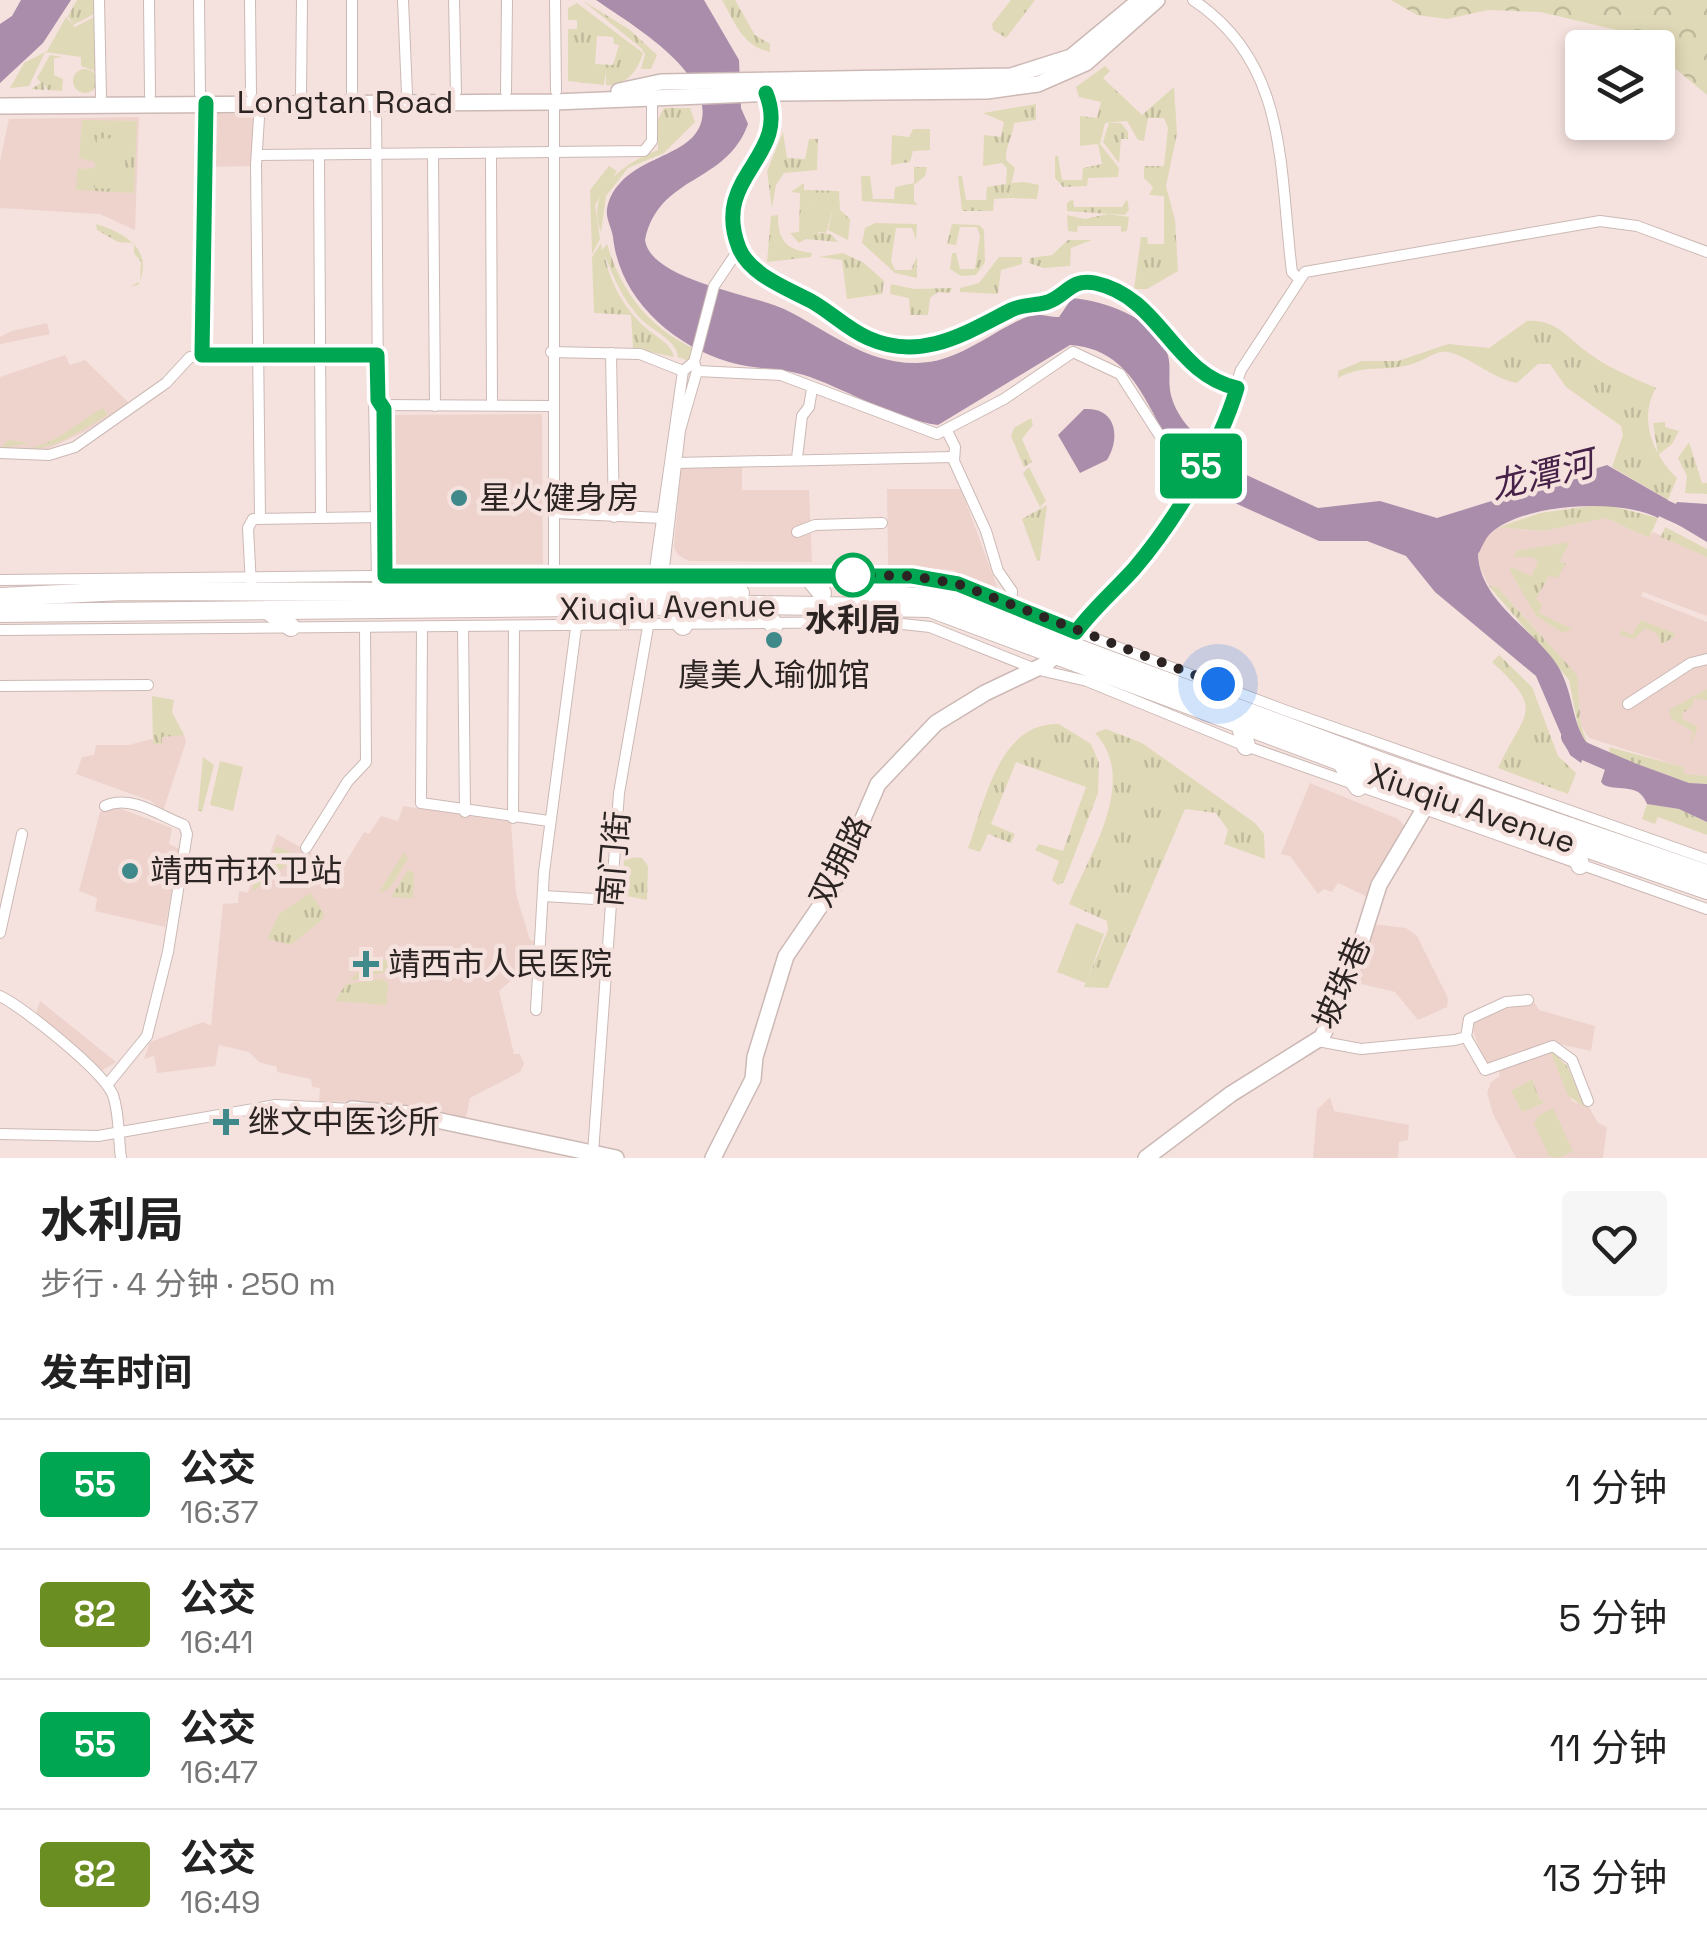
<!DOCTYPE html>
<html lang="zh">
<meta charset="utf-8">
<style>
:root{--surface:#fff;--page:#f6f6f6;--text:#222;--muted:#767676;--line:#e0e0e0}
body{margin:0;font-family:"Space Grotesk","Noto Sans SC",sans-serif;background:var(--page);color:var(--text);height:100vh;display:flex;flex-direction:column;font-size:38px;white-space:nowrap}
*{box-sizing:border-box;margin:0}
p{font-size:32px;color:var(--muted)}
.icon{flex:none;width:55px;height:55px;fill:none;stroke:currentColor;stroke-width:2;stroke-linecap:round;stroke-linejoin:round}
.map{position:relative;height:1158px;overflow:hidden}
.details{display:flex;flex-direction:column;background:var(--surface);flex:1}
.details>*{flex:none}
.badge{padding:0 20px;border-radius:8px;font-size:35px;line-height:65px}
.buttons{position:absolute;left:1565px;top:30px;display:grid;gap:20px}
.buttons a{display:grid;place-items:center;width:110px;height:110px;border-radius:10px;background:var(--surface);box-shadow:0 5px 15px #0003;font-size:50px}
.you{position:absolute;width:50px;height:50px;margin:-25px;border:8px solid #fff;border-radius:50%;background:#1a73e8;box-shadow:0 0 0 15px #1a73e833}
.map>.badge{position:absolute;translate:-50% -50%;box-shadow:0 0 0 5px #fff}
h2{padding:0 40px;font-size:38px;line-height:90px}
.round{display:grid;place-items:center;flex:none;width:105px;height:105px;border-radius:10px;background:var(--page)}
.summary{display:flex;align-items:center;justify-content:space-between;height:170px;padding:0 40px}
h1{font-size:48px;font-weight:700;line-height:75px}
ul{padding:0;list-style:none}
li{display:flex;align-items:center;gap:30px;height:130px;padding:0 40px;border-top:2px solid var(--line)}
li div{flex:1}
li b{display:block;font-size:38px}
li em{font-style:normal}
li .badge{min-width:110px;font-weight:700;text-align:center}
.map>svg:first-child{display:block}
.built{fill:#eed3cd}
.grass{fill:url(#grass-tufts);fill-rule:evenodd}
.forest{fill:url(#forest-crowns)}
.park{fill:#e0d9b7}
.water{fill:#a98daa}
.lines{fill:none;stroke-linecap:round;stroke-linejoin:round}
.river{stroke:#a98daa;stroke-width:18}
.street-casing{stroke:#ccb9b5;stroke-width:12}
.secondary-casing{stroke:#ccb9b5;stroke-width:18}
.primary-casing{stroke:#ccb9b5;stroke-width:20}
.street{stroke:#fff;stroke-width:10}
.secondary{stroke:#fff;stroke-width:15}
.primary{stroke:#fff;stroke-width:18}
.line-casing{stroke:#fff;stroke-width:22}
.line{stroke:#00a651;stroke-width:15}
.walk{stroke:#2b2422;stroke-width:10;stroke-dasharray:0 18}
.poi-dot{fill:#40898a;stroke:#f5e2de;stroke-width:4}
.stop-dot{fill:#fff;stroke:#00a651;stroke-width:5}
.labels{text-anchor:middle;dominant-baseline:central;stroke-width:9;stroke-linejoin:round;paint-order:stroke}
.street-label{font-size:32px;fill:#2b2422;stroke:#f5e2de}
.poi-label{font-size:32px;fill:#2b2422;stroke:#f5e2de;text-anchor:start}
.stop-label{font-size:32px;font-weight:bold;fill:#2b2422;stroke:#f5e2de}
.water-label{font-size:35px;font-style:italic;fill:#462148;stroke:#f5e2de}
</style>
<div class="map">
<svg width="1707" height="1158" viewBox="0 0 1707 1158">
<defs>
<pattern id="grass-tufts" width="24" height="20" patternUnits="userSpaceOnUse" patternTransform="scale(2.5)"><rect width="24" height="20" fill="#e0d9b7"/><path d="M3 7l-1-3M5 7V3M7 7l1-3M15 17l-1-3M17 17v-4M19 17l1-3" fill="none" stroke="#c0ba9d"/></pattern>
<pattern id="forest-crowns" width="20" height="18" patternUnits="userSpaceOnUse" patternTransform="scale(2.5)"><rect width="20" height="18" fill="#e0d9b7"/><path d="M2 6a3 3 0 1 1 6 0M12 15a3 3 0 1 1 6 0" fill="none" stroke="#c0ba9d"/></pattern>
</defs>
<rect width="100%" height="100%" fill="#f5e2de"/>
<g class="built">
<polygon points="214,113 253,115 252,166 209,167 210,116"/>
<polygon points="139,117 135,230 100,214 0,208 0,161 9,119"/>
<polygon points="47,323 50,334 0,344 0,337 12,331"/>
<polygon points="65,355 70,365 85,360 129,403 86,431 46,450 0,449 0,377"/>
<polygon points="542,414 543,564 394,564 392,415"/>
<polygon points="742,463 742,490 809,490 812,562 689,561 678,555 674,547 681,468"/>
<polygon points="887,489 961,489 999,592 952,570 888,565"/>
<polygon points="1606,518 1649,538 1653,532 1707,557 1707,616 1643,592 1641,596 1707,622 1707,776 1683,774 1682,767 1589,738 1581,726 1578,686 1549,644 1497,587 1489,586 1480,568 1478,554 1485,539 1499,527 1543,531"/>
<polygon points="175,735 184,735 186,742 163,811 151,801 76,774 82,757 94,755 96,745 129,745 151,739 162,743 162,737"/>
<polygon points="1310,783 1398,819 1408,830 1368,897 1338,883 1332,892 1324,889 1318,894 1290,856 1281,854"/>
<polygon points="403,806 511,822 516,894 530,940 536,941 535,949 515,951 515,977 499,991 514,1054 520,1054 524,1064 520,1072 470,1098 465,1122 366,1101 319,1102 320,1088 312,1087 311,1079 277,1072 277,1067 259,1062 249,1052 219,1045 215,1066 157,1073 154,1056 144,1059 150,1042 203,1022 211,1026 223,904 238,903 239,891 248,893 252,877 261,879 277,834 341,870 364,832 369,834 381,816 398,821"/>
<polygon points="116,807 172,828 169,844 180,849 165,927 95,911 97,898 79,891 100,812"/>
<polygon points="1373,924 1406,928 1417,936 1448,998 1447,1007 1418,1020 1395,992 1353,982"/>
<polygon points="1533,1000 1539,1010 1595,1026 1591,1051 1550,1042 1490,1066 1484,1063 1470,1021"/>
<polygon points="40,1001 116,1062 101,1071 36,1013"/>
<polygon points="1549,1048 1572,1101 1589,1107 1598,1123 1607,1127 1603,1158 1516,1158 1493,1114 1487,1093 1491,1082 1500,1076 1498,1069"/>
<polygon points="1330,1097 1334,1111 1409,1125 1408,1140 1399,1142 1398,1158 1313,1158 1317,1110"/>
</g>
<g class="grass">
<polygon points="77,0 96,0 96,13 73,25 68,16"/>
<polygon points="582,0 630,30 657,55 651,69 641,69 645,54 641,48"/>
<path d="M722 0H735L755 35 770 44V52C742 46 735 22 722 0Z"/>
<polygon points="1011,0 1035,0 1006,38 993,30 992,24"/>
<path d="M577 3 643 53C638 71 626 86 606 85V71L604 85 568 81V29H577V20H568V8ZM597 36 613 37 614 44 619 45 613 65 595 64Z"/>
<polygon points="96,16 95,71 81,66 81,57 45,52 29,86 10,88 24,63 47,51 66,17 75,27"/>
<polygon points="50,55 63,57 54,58 54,75 63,79 62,91 48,90 43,83 45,90 31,89 41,83 37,78"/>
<polygon points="1105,66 1110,71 1103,78 1142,115 1174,87 1177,134 1166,186 1175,220 1178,271 1147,289 1134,289 1141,237 1147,237 1148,244 1164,244 1164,196 1149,195 1153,187 1144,178 1144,166 1164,166 1168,128 1164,118 1148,118 1144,141 1138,140 1127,121 1105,123 1100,144 1119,168 1118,177 1088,178 1087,186 1063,187 1055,178 1055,156 1058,156 1062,180 1082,180 1083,168 1102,164 1098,144 1080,146 1080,116 1097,118 1101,102 1079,97 1076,87"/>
<circle cx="85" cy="81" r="12"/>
<path d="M1036 104V120L1014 123C1013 136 1005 146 1006 160L1015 168 1008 198 994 199 993 211H962L958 176H962L966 200H986L987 187 1006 184 1007 168 1002 163 983 166 984 135 1001 137 1004 122 983 113Z"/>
<path d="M664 108H690L695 122 664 153 628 168 606 196 601 232C585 190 624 163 658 150V119Z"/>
<polygon points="82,120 137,121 134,193 76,190 77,169 95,168 95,162 79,158"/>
<polygon points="1109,123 1121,123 1128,132 1128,139 1121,139 1119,163 1103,142"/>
<polygon points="913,129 930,129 930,150 913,151 910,162 891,165 892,135 909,137"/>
<polygon points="783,132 787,158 805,159 809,139 818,139 817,170 784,173 776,185 772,208 767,171"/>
<polygon points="609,166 617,171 595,205 600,239 592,254 590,190"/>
<polygon points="914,167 927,167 925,176 914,185 914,201 918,205 862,201 861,176 870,176 873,199 894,199 895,187 914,183"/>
<polygon points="804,183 804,190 839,191 840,210 850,219 848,240 828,230 833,209 821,195 807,205 818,233 831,234 838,242 806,239 799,243 790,233 799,232 800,193 791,192"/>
<polygon points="1073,199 1074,207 1122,207 1127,199 1129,210 1125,215 1067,211 1067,203"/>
<polygon points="1108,214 1129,217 1127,231 1121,232 1121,226 1078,226 1077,232 1068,231 1067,215 1085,219"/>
<path d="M778 215C778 241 786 250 812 253L811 257 767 262 771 216Z"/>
<polygon points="875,223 917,224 916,240 912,228 896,228 891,261 895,270 911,270 917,256 917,278 895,273 862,243 865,228"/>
<path d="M96 224C126 233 155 251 138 285L130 287 140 281 141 262 134 253V243L118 242 97 230Z"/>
<polygon points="952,224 979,225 984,230 985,262 976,275 961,276 950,269 952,253 956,253 960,269 975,269 980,236 977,227 960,227 956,245 947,244"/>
<polygon points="1068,240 1092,240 1071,248 1070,266 1044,268 1029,263 1030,258 1052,255"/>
<path d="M601 243 602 250 607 244C621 291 648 327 693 348L689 361 678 357C676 339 653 332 640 318 623 300 614 279 605 256 609 281 625 310 646 328 657 338 670 342 674 357L633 348 631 315 594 313 592 257Z"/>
<polygon points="843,253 864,263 884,281 882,294 847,299 842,260 819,257"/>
<polygon points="999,257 1022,257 1022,264 1001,270 998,294 960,292 960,288 979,283"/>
<polygon points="891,284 914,289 952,288 950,293 938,292 930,298 928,315 910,315 909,298 890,294"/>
<path d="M1527 321C1554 319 1564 334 1583 349 1604 366 1631 377 1656 388 1638 419 1653 455 1677 478L1668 500 1612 467 1623 435 1621 426 1566 387 1550 364H1538L1517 383C1492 378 1476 361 1452 353 1438 348 1427 359 1415 363 1387 373 1364 363 1338 378V371L1362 361H1398L1448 344 1489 348Z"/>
<path d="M103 408 108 415C71 436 45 457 0 448L9 440 30 443 8 447C45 456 71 425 103 408Z"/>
<polygon points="1031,418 1033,425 1022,439 1032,462 1024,467 1011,436 1014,428"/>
<polygon points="1665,422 1665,427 1679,431 1672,444 1658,455 1653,423"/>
<polygon points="1689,442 1702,483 1707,483 1707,494 1685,493 1687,476 1678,458"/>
<polygon points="1029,467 1046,501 1040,507 1023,473"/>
<polygon points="1604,504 1658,518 1649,538 1606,518 1543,531 1499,527 1540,513"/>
<polygon points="1047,505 1040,560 1037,561 1022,519"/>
<polygon points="1665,527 1707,549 1707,557 1661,537"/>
<polygon points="1570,542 1560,561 1566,564 1557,578 1549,576 1536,599 1542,604 1539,613 1572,629 1563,633 1536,616 1510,571 1511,567 1531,576 1538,562 1533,557 1514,557 1516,551"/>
<polygon points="1489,586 1497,587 1577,675 1581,726 1588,744 1579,731 1569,680"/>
<polygon points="1641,620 1674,633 1674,637 1662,644 1656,633 1645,628 1634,639 1619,635 1623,630 1632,635"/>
<path d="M1499 655 1532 687 1558 756 1576 773 1568 794 1498 768C1525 710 1546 712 1492 662Z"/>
<polygon points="1707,689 1707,700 1693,699 1693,705 1682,714 1682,719 1698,727 1689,748 1693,732 1671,718 1669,710"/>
<polygon points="152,696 174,700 172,712 184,735 162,737 162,744 153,744"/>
<path d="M1059 724 1091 744 1099 763 1098 793 1064 882 1058 885 1052 880 1059 861 1035 850 1039 844 1063 851 1086 787 1016 762 991 824 1015 834 1011 843 988 834 980 852 968 848C985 803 998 722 1059 724Z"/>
<path d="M1106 729 1142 743 1255 823 1264 834 1265 859 1224 844 1228 830 1216 813 1185 809 1108 988 1084 987 1108 930 1107 921 1069 904C1090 853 1139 780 1095 733Z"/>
<polygon points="1609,747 1683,767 1684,774 1707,776 1707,784 1689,783 1610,754"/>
<polygon points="203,757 214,765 202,812 198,810"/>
<polygon points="1647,804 1679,809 1707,822 1707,835 1658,817 1655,824 1642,819"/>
<polygon points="276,846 298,856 252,892 255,879 264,881"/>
<polygon points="404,852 408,859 390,888 378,894"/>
<polygon points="624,857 642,858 648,866 647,900 622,895"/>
<polygon points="408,870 414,873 413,898 391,897"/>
<polygon points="310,893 324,913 322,920 291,945 267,939 279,914"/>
<polygon points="374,956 390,961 386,972 349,981"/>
<polygon points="381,979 388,983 387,1005 335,1001 346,984"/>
<polygon points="1549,1048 1567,1066 1585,1107 1568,1096"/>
<polygon points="1532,1079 1539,1099 1545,1102 1522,1112 1511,1091"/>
</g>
<polygon class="forest" points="1391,0 1707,0 1707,95 1658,54 1658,48 1648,47 1617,30 1540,12 1488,10 1447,19 1417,15"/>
<g class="park">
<polygon points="97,138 126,139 124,189 95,188"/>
<polygon points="1024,182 1039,185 1037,199 1008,198 1011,183"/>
<polygon points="821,195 829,197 833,209 826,233 813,231 804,218 807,205"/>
<polygon points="220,761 243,767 233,811 210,805"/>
<polygon points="1076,923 1104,934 1086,983 1057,972"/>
<polygon points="1553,1108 1573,1151 1558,1158 1549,1156 1534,1124 1538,1116"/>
</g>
<g class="water">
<polygon points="21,0 71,0 43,43 0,83 0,24 12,16"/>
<path d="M596 0H704L739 60 741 108 748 124C726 185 659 174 645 240 650 280 755 295 784 309 828 330 865 364 917 363 959 363 991 331 1029 316 1039 312 1048 318 1059 317L1072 298C1105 301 1151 317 1166 350 1172 363 1168 376 1170 390 1173 411 1189 430 1204 442L1201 454 1318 508 1380 501 1437 518 1607 465 1668 500 1658 518C1621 498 1521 503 1490 534 1484 540 1482 548 1478 554 1479 599 1530 628 1553 659 1575 688 1570 723 1588 744L1581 763 1570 755 1536 676 1435 592 1406 556 1367 541H1319L1204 489V483C1150 446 1151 350 1070 345L938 425C895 419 851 392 810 377 783 367 756 370 729 362 671 345 619 297 613 237 611 224 603 217 609 201 628 153 694 160 702 119 711 70 629 23 596 0Z"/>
<path d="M1084 409C1116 407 1121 437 1107 460L1080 473 1058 435Z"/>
<polygon points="1677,502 1707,504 1707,542 1667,518"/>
<path d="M1610 754 1689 783 1707 784V822L1679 809 1647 804C1639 782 1620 792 1604 785L1601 782Z"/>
</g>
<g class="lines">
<g class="river">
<polyline points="1643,499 1707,528"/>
<polyline points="1570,737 1577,748 1628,770"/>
</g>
<defs>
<g id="street">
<polyline points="99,0 101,97"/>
<polyline points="149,0 150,95"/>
<polyline points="199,0 200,94"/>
<polyline points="250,0 251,93"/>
<polyline points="352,0 352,93"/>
<polyline points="403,0 407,94"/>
<polyline points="454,0 456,92"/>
<polyline points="555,0 556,91"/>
<path d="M1193 0C1289 63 1279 170 1292 272L1298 278"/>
<polyline points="506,92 507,0"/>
<polyline points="301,93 302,0"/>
<path d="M766 93C791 156 711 179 739 248 750 275 787 289 811 301 831 312 847 329 868 338 901 353 948 346 979 330 992 323 1004 313 1018 307 1028 304 1038 305 1048 302 1066 296 1071 278 1094 283 1161 298 1173 374 1237 388"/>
<polyline points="376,102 378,400 384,409 385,582"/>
<polyline points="257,155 644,151 652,141 652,98"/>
<polyline points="319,156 321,517"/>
<polyline points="433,156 435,406"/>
<polyline points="491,156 492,405"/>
<polyline points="551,352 640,354 683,371"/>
<polyline points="611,353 614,517"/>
<polyline points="202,355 206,103"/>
<polyline points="694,362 714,286 739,249"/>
<polyline points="697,371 781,375 937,434 1004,399 1073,352 1120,374 1191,484"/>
<polyline points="374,393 377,581"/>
<polyline points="378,405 552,406"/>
<polyline points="947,431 955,447 954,461 986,531 998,571 1012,591 1011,606"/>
<polyline points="0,453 49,455 75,447 166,383 190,357 377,355"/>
<polyline points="797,458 802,416 809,407 812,389"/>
<polyline points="676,463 953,457"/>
<polyline points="555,513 662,518"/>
<polyline points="260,518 256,165 260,102"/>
<polyline points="797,532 815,525 882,523"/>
<polyline points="554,576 554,102"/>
<polyline points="654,576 683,371 694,362 697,371 680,430 663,576"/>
<polyline points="0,580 565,574 937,579 1287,711 1707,859"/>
<polyline points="251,586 248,528 253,519 383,517"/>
<polyline points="463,626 465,812"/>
<polyline points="422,627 421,803 549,821"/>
<polyline points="0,630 884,622 930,627 1035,669 1087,681 1246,746 1707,909"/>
<polyline points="1074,634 1168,523 1215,443 1241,370 1305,272 1600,221 1637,226 1707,252"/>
<polyline points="0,686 148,685"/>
<polyline points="1628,704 1691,663 1707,659"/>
<path d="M105 806C131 794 160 816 184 825L187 834 168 952 147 1036 107 1085"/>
<polyline points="513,818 514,626"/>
<polyline points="306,848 348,781 366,762 365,628"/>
<polyline points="544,896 610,900"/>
<polyline points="0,933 22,834"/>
<path d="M0 996C24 1008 103 1071 113 1095 120 1116 118 1137 121 1158"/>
<polyline points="536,1010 544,872 576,628"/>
<polyline points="1466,1037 1485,1070 1553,1046 1572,1060 1588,1101"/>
<polyline points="1318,1041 1361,1049 1455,1040 1466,1037 1469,1019 1506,1002 1528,1000"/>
<polyline points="0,1134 98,1136 276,1105 352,1109"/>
<polyline points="593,1153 619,793 648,627"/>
</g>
<g id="secondary">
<polyline points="619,91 661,82 1011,76 1071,57 1140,0"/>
<polyline points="0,106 554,102 776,93 987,91 1038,84 1086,63 1157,0"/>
<polyline points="352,1109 408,1114 616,1158"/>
<polyline points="713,1158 753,1079 755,1057 786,956 834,886 878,784 936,723 985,693 1046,664 1063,648"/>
<polyline points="1146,1158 1231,1094 1322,1037 1350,977 1379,885 1433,794"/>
</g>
<g id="primary">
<polyline points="807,575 822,593"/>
<polyline points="554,576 573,593"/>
<polyline points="861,592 949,600 1385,763 1707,874"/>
<polyline points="0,597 123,591 740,593"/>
<polyline points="759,605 774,625"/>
<polyline points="665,607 683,626"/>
<polyline points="267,610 291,627"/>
<polyline points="0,613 759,605 930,608 1382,777 1707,890"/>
<polyline points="1240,723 1246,746"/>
<polyline points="1341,762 1358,787"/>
<polyline points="1575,844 1580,865"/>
</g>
</defs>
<use href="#street" class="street-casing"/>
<use href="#secondary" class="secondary-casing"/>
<use href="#primary" class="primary-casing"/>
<use href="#street" class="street"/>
<use href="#secondary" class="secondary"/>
<use href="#primary" class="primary"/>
</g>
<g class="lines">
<defs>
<path id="line" d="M206 103 202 355H377L378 400 384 409 385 576H912L958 584 1076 632C1093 609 1115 590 1134 569 1174 522 1220 447 1237 388 1173 374 1161 297 1095 283 1071 278 1066 296 1048 302 1035 306 1023 304 1011 310 966 333 921 362 868 338 847 329 831 312 811 301 787 288 750 275 739 248 710 175 792 158 766 93"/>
</defs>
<use href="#line" class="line-casing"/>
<use href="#line" class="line"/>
<polyline class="walk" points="853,575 912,576 958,584 1218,684"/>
</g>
<g class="poi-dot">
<circle cx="459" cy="498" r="10"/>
<circle cx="774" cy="640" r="10"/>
<circle cx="130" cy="871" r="10"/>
<path d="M361 949h10v10h10v10h-10v10h-10v-10h-10v-10h10z"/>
<path d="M221 1107h10v10h10v10h-10v10h-10v-10h-10v-10h10z"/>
</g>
<circle class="stop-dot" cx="853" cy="575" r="20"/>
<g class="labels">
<g class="street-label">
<text x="345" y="102">Longtan Road</text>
<text transform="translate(668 607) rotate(-1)">Xiuqiu Avenue</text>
<text transform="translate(1472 808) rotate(19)">Xiuqiu Avenue</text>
<text transform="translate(614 859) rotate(-85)">南门街</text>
<text transform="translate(840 861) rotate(-64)">双拥路</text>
<text transform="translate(1342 983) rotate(-67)">坡珠巷</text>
</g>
<g class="poi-label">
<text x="479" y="498">星火健身房</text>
<text x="774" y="675" text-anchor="middle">虞美人瑜伽馆</text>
<text x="150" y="871">靖西市环卫站</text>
<text x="388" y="964">靖西市人民医院</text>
<text x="248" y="1122">继文中医诊所</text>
</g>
<g class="stop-label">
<text x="853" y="620">水利局</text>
</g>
<g class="water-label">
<text transform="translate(1542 475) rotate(-14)">龙潭河</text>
</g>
</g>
</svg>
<div class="buttons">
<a><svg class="icon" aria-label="layers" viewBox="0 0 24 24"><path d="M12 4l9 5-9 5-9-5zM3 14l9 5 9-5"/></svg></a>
</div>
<div class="you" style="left:1218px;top:684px"></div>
<b class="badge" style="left:1201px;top:466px;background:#00a651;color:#fff">55</b>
</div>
<section class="details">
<div class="summary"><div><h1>水利局</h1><p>步行 · 4 分钟 · 250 m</p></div><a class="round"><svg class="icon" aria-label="heart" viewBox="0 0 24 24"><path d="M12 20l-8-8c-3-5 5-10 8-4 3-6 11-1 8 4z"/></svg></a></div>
<h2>发车时间</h2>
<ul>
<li><span class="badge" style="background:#00a651;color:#fff">55</span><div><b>公交</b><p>16:37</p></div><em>1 分钟</em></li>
<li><span class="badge" style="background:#6b8e23;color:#fff">82</span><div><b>公交</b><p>16:41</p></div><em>5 分钟</em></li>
<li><span class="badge" style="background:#00a651;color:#fff">55</span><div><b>公交</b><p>16:47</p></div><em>11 分钟</em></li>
<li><span class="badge" style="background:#6b8e23;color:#fff">82</span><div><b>公交</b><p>16:49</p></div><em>13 分钟</em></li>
</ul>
</section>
